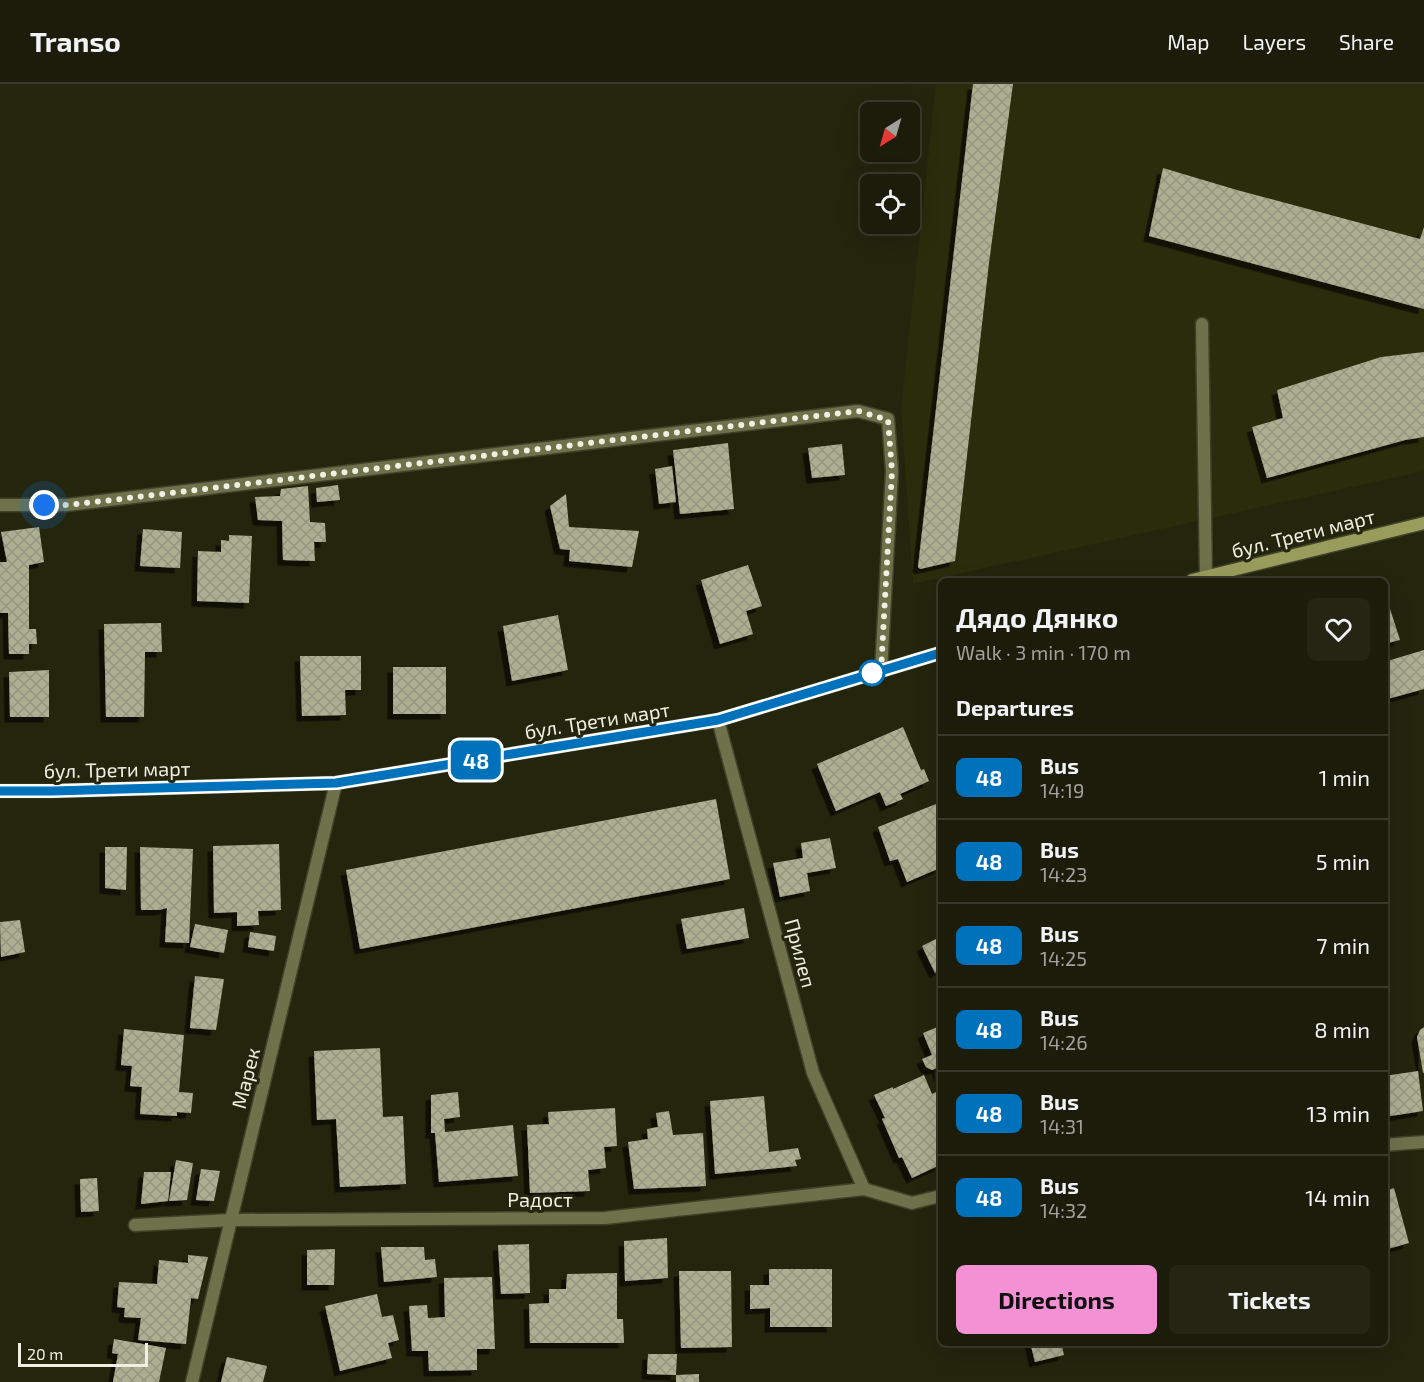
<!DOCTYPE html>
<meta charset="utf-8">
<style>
:root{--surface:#1b1c0a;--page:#242513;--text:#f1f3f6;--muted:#a0a19c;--line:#393a2b;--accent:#f491d4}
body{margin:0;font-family:"Exo 2",sans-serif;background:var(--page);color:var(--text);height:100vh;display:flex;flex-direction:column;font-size:22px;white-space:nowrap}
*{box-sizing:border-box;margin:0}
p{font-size:20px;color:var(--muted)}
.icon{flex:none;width:33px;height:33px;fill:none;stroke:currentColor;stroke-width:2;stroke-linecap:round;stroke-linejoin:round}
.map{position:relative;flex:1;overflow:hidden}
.drawer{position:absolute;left:938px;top:494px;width:450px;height:768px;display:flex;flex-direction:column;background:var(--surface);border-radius:9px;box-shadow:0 6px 24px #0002,0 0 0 2px var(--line)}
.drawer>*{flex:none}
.badge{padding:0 12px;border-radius:9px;font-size:21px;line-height:39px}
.needle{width:39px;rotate:217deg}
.tools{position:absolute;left:860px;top:18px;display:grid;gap:12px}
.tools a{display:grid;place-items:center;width:60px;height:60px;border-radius:9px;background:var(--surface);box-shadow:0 6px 24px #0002,0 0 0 2px var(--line);font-size:30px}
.scale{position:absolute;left:18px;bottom:15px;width:130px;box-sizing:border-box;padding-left:6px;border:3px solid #eef0e1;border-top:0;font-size:16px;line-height:21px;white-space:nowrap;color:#eef0e1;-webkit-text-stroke:4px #24250d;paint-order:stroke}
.you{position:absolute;width:30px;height:30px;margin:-15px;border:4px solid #fff;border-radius:50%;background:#1a73e8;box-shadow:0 0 0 9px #1a73e833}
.map>.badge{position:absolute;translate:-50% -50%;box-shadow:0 0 0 3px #fff}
h2{padding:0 18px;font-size:22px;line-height:54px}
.round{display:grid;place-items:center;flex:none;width:63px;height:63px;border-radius:9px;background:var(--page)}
.head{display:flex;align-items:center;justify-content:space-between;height:102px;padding:0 18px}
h1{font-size:28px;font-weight:700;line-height:45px}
.cta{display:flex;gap:12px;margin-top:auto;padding:12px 18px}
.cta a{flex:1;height:69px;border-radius:9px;background:var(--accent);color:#111;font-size:24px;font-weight:700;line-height:69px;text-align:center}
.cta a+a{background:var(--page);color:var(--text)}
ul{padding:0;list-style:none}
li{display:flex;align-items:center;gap:18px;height:84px;padding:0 18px;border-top:2px solid var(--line)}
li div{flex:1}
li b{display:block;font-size:22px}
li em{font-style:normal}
li .badge{min-width:66px;font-weight:700;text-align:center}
header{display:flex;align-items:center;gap:36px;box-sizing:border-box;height:84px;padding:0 30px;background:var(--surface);border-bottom:2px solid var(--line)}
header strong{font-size:28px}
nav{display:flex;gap:33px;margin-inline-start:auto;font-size:21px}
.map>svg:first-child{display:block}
.built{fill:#2a2c0c}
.building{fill:url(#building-cross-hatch);filter:url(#shadow)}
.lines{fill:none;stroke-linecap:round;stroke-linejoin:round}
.lane-casing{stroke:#40412b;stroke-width:15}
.street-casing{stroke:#40412b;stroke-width:15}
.secondary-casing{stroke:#40412b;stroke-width:15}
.lane{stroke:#6e7149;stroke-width:12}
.street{stroke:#6e7149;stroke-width:12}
.secondary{stroke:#989d5c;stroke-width:12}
.line-casing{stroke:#fff;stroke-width:14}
.line{stroke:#0072bc;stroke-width:9}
.walk{stroke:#eef0e1;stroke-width:6;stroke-dasharray:0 10.8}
.stop-dot{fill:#fff;stroke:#0072bc;stroke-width:3}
.labels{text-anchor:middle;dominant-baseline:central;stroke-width:6;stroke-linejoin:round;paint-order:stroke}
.street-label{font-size:20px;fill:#eef0e1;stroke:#24250d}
</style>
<header>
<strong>Transo</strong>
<nav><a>Map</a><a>Layers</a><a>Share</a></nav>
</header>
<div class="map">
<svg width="1424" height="1298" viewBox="0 0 1424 1298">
<defs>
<pattern id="building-cross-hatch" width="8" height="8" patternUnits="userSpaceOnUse" patternTransform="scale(1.5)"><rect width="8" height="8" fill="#acaf92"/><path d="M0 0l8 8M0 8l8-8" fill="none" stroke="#93957e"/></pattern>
<filter id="shadow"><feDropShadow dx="-5.5" dy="5.5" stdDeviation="0" flood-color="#0009"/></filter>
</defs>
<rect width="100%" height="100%" fill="#24250d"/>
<polygon class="built" points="936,0 1424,0 1424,387 913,500 901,325"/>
<g class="building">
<polygon points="973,0 1013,0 989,179 955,477 920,485 918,483"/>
<polygon points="1163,84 1237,106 1420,155 1424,143 1424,225 1149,152"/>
<polygon points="1424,268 1424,353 1405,356 1267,394 1252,343 1283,334 1277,306 1381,273"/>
<polygon points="728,359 734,425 680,430 673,366"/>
<polygon points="842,360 845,391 812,394 808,364"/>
<polygon points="672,382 676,418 659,420 655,385"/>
<polygon points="338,401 340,416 317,418 316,404"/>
<polygon points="308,402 310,438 325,439 326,458 314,458 315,477 283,476 282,437 258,436 255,413 280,412 281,405"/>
<polygon points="566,410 569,443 639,447 632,483 569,477 570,466 560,465 550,422"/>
<polygon points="39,443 44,478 29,481 29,545 36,545 37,560 29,560 29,570 9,570 8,529 0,529 0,478 7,478 1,448"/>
<polygon points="143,445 182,448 180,484 140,482"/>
<polygon points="229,451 252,452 249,519 197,517 198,467 221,468 221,456 229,457"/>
<polygon points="748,481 762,522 746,527 753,550 720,560 701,496"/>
<polygon points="1384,506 1400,556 1384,560"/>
<polygon points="558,531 568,586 512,597 503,542"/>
<polygon points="161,539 162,568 145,568 144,633 106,633 104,540"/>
<polygon points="1424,566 1424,605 1384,616 1384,578"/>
<polygon points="300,572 361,572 361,606 345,606 346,631 302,632"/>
<rect x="393" y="583" width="53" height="47"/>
<polygon points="49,586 49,633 10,633 9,588"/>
<polygon points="903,643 921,686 924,685 929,697 900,710 903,715 886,722 880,708 836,727 817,680"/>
<polygon points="716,715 730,795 360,865 346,786"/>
<polygon points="936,720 940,733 940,784 907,798 898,775 890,777 878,743"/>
<polygon points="830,754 836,784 807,789 810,807 780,813 773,779 803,774 801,759"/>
<polygon points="279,760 281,826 258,827 259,841 237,842 237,828 214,829 213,762"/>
<polygon points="105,763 127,763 126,806 105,804"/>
<polygon points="140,763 193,765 189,859 165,858 167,824 159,826 141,826"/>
<polygon points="744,824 749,854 687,865 681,835"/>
<polygon points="20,836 25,868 1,873 0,838"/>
<polygon points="195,840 228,846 224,869 190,863"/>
<polygon points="250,848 276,852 274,867 248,863"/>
<polygon points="940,853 940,886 935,889 922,862"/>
<polygon points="195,892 224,895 216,946 190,944"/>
<polygon points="940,942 940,993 937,984 932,986 926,983 922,975 932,971 923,949"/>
<polygon points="1424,943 1424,989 1423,989 1417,953 1420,946"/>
<polygon points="124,945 184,951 179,1008 193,1009 191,1029 177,1028 177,1032 140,1030 142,1003 130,1002 132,982 121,981"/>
<polygon points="380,964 383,1033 403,1032 406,1100 340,1103 336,1035 317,1036 314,967"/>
<polygon points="1418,987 1423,1027 1384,1033 1384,992"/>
<polygon points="924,991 932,1010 940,1006 940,1020 938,1021 940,1027 940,1056 939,1057 940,1061 940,1081 912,1094 902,1073 899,1074 882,1035 885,1034 874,1011 893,1003 893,1005"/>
<polygon points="458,1008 460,1033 444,1035 445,1048 513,1041 518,1092 439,1098 435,1049 431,1049 431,1011"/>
<polygon points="764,1012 769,1068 798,1064 801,1075 795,1076 797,1082 715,1090 710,1017"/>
<polygon points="615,1024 617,1062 604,1063 606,1084 588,1086 590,1107 530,1109 527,1041 549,1040 548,1028"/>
<polygon points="669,1027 673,1051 703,1049 706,1102 634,1105 628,1058 648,1055 647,1045 658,1043 656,1029"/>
<polygon points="176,1076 193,1079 187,1116 169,1117"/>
<polygon points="201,1085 220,1087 214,1117 196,1116"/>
<polygon points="144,1088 171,1088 168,1117 141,1120"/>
<polygon points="97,1094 99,1127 81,1128 80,1095"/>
<polygon points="1394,1104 1409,1159 1384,1166 1384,1107"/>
<polygon points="667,1154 668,1194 625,1197 624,1157"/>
<polygon points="529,1160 530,1209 501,1210 498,1161"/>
<polygon points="381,1163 424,1163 425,1176 435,1175 437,1193 384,1198"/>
<polygon points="335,1165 334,1201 307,1201 307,1166"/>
<polygon points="188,1171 208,1173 198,1215 191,1214 186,1260 138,1256 141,1234 124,1233 125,1224 117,1223 119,1198 157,1200 159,1176 188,1179"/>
<polygon points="769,1185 832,1185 832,1243 770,1243 770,1224 750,1225 750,1201 769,1201"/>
<polygon points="679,1187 731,1187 732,1263 681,1264"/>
<polygon points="617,1189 617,1235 623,1235 624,1259 530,1259 529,1220 549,1219 549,1205 566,1205 567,1190"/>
<polygon points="492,1193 495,1265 477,1265 477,1286 429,1287 428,1267 412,1267 409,1222 427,1221 428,1234 445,1233 444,1194"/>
<polygon points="377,1210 382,1233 393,1231 399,1256 388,1259 392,1274 340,1287 325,1222"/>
<polygon points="114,1255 166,1264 159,1298 113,1298 118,1270 112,1269"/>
<polygon points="1030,1258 1061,1258 1064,1271 1035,1278"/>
<polygon points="648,1270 677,1270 676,1291 699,1290 699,1298 676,1298 676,1291 647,1290"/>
<polygon points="227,1273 267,1282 263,1298 221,1298"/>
</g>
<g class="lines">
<defs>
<polyline id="lane" points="1202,240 1206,493"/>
<g id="street">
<polyline points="0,421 67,421 858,327 888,335 892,387 881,587"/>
<polyline points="718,636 813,989 864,1105"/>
<polyline points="1384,1061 1424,1058"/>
<polyline points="135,1141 231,1136 605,1134 864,1105 912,1119 940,1112"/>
<polyline points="192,1298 336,699"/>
</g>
<g id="secondary">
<polyline points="1192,496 1424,439"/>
<polyline points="0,707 52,707 336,699 718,636 940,569"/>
</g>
</defs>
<use href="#lane" class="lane-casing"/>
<use href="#street" class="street-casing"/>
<use href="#secondary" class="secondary-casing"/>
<use href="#lane" class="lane"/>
<use href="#street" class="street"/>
<use href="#secondary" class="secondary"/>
</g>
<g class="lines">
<defs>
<polyline id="line" points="0,707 52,707 336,699 718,636 940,569"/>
</defs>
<use href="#line" class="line-casing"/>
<use href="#line" class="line"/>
<polyline class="walk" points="44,421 67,421 112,416 858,327 888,336 892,387 881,587 872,589"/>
</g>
<circle class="stop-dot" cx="872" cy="589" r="12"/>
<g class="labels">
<g class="street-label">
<text transform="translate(1303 449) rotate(-14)">бул. Трети март</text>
<text transform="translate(597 636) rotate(-9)">бул. Трети март</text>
<text transform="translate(117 685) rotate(-1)">бул. Трети март</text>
<text transform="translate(801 869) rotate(75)">Прилеп</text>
<text transform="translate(245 994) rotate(-76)">Марек</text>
<text x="540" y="1115">Радост</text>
</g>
</g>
</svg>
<div class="tools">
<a><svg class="needle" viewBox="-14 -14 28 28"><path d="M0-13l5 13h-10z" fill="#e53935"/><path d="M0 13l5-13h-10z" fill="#a0a19c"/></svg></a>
<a><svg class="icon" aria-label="locate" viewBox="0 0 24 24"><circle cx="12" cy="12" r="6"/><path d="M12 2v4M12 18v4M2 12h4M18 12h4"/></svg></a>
</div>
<div class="scale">20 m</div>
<div class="you" style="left:44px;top:421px"></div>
<b class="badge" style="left:476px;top:676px;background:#0072bc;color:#fff">48</b>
<section class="drawer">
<div class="head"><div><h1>Дядо Дянко</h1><p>Walk · 3 min · 170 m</p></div><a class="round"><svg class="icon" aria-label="heart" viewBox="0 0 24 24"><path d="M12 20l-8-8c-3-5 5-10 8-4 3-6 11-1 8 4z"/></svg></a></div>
<h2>Departures</h2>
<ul>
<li><span class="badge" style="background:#0072bc;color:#fff">48</span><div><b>Bus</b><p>14:19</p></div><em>1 min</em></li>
<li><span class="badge" style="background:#0072bc;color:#fff">48</span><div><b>Bus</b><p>14:23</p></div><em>5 min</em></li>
<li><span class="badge" style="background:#0072bc;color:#fff">48</span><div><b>Bus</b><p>14:25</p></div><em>7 min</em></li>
<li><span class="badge" style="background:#0072bc;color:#fff">48</span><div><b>Bus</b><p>14:26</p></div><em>8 min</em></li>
<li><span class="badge" style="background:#0072bc;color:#fff">48</span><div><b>Bus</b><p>14:31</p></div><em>13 min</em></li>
<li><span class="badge" style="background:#0072bc;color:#fff">48</span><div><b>Bus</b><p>14:32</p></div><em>14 min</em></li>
</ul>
<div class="cta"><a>Directions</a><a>Tickets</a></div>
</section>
</div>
